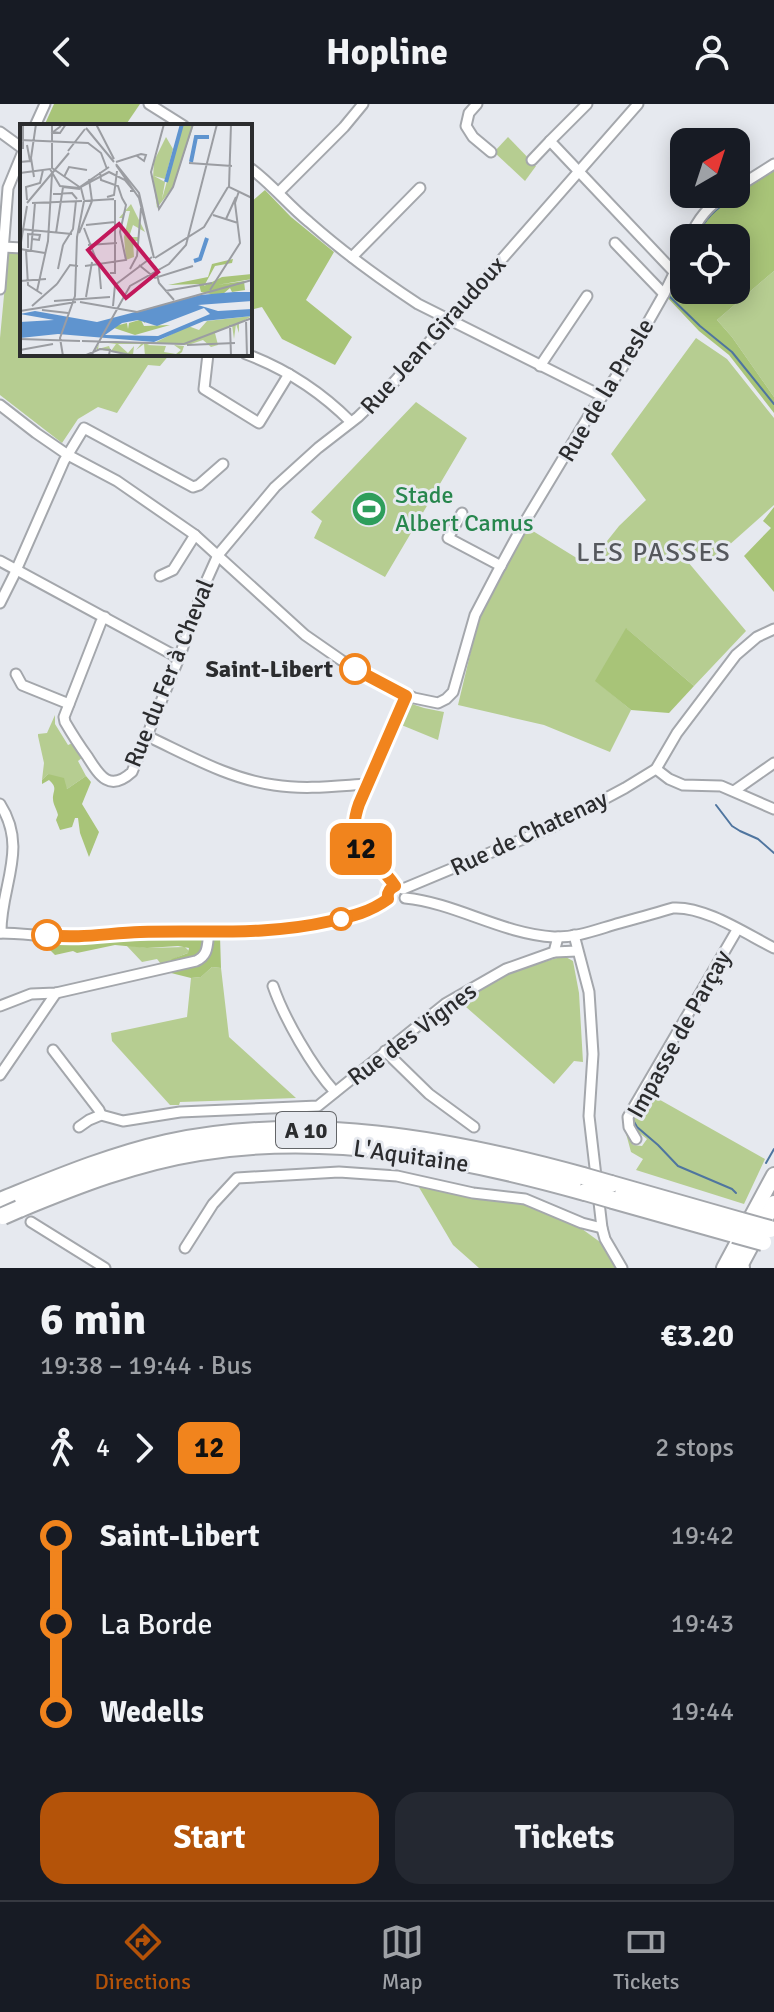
<!DOCTYPE html>
<meta charset="utf-8">
<style>
:root{--surface:#171b24;--page:#242831;--text:#f1f3f6;--muted:#9ea1a6;--line:#363941;--accent:#b45309}
body{margin:0;font-family:Signika,sans-serif;background:var(--page);color:var(--text);height:100vh;display:flex;flex-direction:column;font-size:30px;white-space:nowrap}
*{box-sizing:border-box;margin:0}
p{font-size:26px;color:var(--muted)}
.icon{flex:none;width:44px;height:44px;fill:none;stroke:currentColor;stroke-width:2;stroke-linecap:round;stroke-linejoin:round}
.map{position:relative;height:1164px;overflow:hidden}
.drawer{display:flex;flex-direction:column;background:var(--surface);flex:1}
.drawer>*{flex:none}
.badge{padding:0 16px;border-radius:12px;font-size:28px;line-height:52px}
.needle{width:52px;rotate:39deg}
.buttons{position:absolute;left:670px;top:24px;display:grid;gap:16px}
.buttons a{display:grid;place-items:center;width:80px;height:80px;border-radius:16px;background:var(--surface);box-shadow:0 4px 20px #0003;font-size:40px}
.map>.badge{position:absolute;translate:-50% -50%;box-shadow:0 0 0 4px #fff}
.legs{display:flex;align-items:center;gap:12px;height:88px;padding:0 40px;font-size:26px}
.legs p{margin-inline-start:auto}
.head{display:flex;align-items:center;justify-content:space-between;height:136px;padding:0 40px}
h1{font-size:44px;font-weight:800;line-height:60px}
.action{display:flex;gap:16px;margin-top:auto;padding:16px 40px}
.action a{flex:1;height:92px;border-radius:24px;background:var(--accent);color:#fff;font-size:32px;font-weight:800;line-height:92px;text-align:center}
.action a+a{background:var(--page);color:var(--text)}
ul{padding:0 40px;list-style:none}
li{display:flex;align-items:center;gap:28px;height:88px;font-size:30px}
li i{display:grid;place-items:center;width:12px;height:100%;margin:0 10px;background:currentColor}
li i::after{content:'';width:20px;height:20px;margin:-10px;border:6px solid;border-radius:50%;background:var(--surface)}
li p{margin-inline-start:auto}
li:first-child i{background:linear-gradient(#0000 50%,currentColor 0)}
li:last-child i{background:linear-gradient(currentColor 50%,#0000 0)}
header{display:flex;justify-content:space-between;align-items:center;height:104px;padding:0 40px;background:var(--surface);font-size:36px;font-weight:800}
.tab-bar{display:flex;justify-content:space-around;align-items:center;height:112px;border-top:2px solid var(--line);background:var(--surface);font-size:22px;color:var(--muted)}
.tab-bar a{display:grid;justify-items:center;gap:4px}
.tab-bar .on{color:var(--accent)}
.map>svg:first-child{display:block}
.green{fill:#b6cd91}
.forest{fill:#a8c478}
.lines{fill:none;stroke-linecap:round;stroke-linejoin:round}
.stream{stroke:#4f759f;stroke-width:2}
.minor-casing{stroke:#a4a7ac;stroke-width:13}
.primary-casing{stroke:#a4a7ac;stroke-width:18}
.motorway-casing{stroke:#a4a7ac;stroke-width:20}
.minor{stroke:#fff;stroke-width:9}
.primary{stroke:#fff;stroke-width:14}
.motorway{stroke:#fff;stroke-width:16}
.motorway-bridge-casing{stroke:#a4a7ac;stroke-width:20;stroke-linecap:butt}
.motorway-bridge{stroke:#fff;stroke-width:16}
.line-1-casing{stroke:#fff;stroke-width:18}
.line-1{stroke:#f1841d;stroke-width:12}
.stop-1-dot{fill:#fff;stroke:#f1841d;stroke-width:4}
.labels{text-anchor:middle;dominant-baseline:central;stroke-width:6;stroke-linejoin:round;paint-order:stroke}
.shield{fill:#e6e9ef;stroke:#636568;stroke-width:2}
.shield-label{font-size:22px;font-weight:bold;fill:#2b2c2e}
.street-label{font-size:24px;fill:#2b2c2e;stroke:#e6e9ef}
.leisure-label{font-size:24px;fill:#27864d;stroke:#e6e9ef;text-anchor:start}
.stop-label{font-size:24px;font-weight:bold;fill:#2b2c2e;stroke:#e6e9ef;text-anchor:end}
.neighbourhood-label{font-size:26px;letter-spacing:2px;fill:#55585d;stroke:#e6e9ef}
.inset-river{fill:none;stroke:#5f94cf;stroke-width:4}
.inset-road{fill:none;stroke:#9b9da2;stroke-width:2}
.view{fill:#c2185b;fill-opacity:0.15;stroke:#c2185b;stroke-width:4}
.inset-edge{fill:none;stroke:#2b2c2e;stroke-width:4}
</style>
<header><svg class="icon" aria-label="back" viewBox="0 0 24 24"><path d="M15 5l-7 7 7 7"/></svg>Hopline<svg class="icon" aria-label="person" viewBox="0 0 24 24"><circle cx="12" cy="8" r="4"/><path d="M4 21q1-7 8-7t8 7"/></svg></header>
<div class="map">
<svg width="774" height="1164" viewBox="0 0 774 1164">
<rect width="100%" height="100%" fill="#e6e9ef"/>
<g class="green">
<polygon points="508,33 536,62 525,77 494,48"/>
<polygon points="8,149 22,149 22,250 170,250 160,262 148,261 117,309 98,303 78,315 62,339 0,291 0,234"/>
<polygon points="774,167 774,293 732,233 717,216"/>
<polygon points="696,234 727,255 774,314 774,401 710,458 701,447 688,458 746,527 694,582 627,525 596,577 631,606 610,648 544,621 458,601 479,513 528,424 588,461 619,422 646,396 611,350"/>
<polygon points="416,298 467,334 385,473 314,434 322,417 311,408"/>
<polygon points="409,599 424,604 444,608 438,636 399,620"/>
<polygon points="55,611 55,620 68,641 75,638 83,653 78,657 86,672 67,685 48,670 42,676 44,659 38,632 38,630 47,629"/>
<path d="M126 841 147 844 185 843 189 847 188 849C178 852 170 858 161 860L157 855 142 858Z"/>
<polygon points="564,852 573,857 579,889 583,958 574,957 554,980 458,896 494,876 498,877 501,872 509,868"/>
<polygon points="212,863 221,864 229,933 296,994 180,998 179,1001 170,1001 112,937 111,929 187,913 191,874 201,873"/>
<polygon points="646,988 765,1055 744,1100 636,1066 643,1055 631,1048 624,1022 626,1024 633,1041 642,1042 647,1035 633,1024 631,1012"/>
<polygon points="417,1080 472,1093 523,1099 578,1122 600,1138 616,1164 479,1164 453,1141"/>
</g>
<g class="forest">
<polygon points="54,0 140,0 125,22 44,22"/>
<polygon points="766,65 774,67 774,167 717,216 732,233 774,293 774,309 729,251 699,227 664,190 684,149 684,186 736,186 736,134 690,134 696,118 727,90 736,90 736,84"/>
<polygon points="265,86 291,113 334,148 306,196 352,233 335,261 282,235 262,203 250,206 250,99"/>
<polygon points="774,403 774,488 744,452 771,424 763,417"/>
<polygon points="626,524 694,582 669,609 631,606 595,577"/>
<path d="M48 670 64 674 67 685 86 672 91 678 82 700 99 728 89 753 80 729 78 714H75L72 723 60 726 56 716 58 711C57 706 53 700 53 695 53 686 58 684 49 676L42 680V676Z"/>
<path d="M138 831 201 832 204 834C203 857 187 855 169 858L172 855 188 849 189 844 178 842 147 844 115 841 77 849 73 847 55 851 47 843 62 837Z"/>
<path d="M220 832 221 864 212 863 201 873 191 874 167 868C194 861 207 865 214 835Z"/>
</g>
<g class="lines">
<g class="stream">
<path d="M696 134C704 115 716 104 734 94"/>
<polyline points="684,161 669,192 700,222 732,248 774,300"/>
<polyline points="716,701 732,722 740,727 758,735 774,749"/>
<polyline points="634,1011 633,1016 637,1023 658,1041 678,1062 732,1085 736,1089"/>
<polyline points="766,1059 774,1045"/>
<polyline points="716,1164 722,1152"/>
</g>
<defs>
<g id="minor">
<polyline points="149,0 184,22"/>
<polyline points="477,0 469,9 466,22 473,33 491,48"/>
<polyline points="587,0 550,37 674,168"/>
<polyline points="35,22 45,0"/>
<polyline points="0,28 22,44"/>
<polyline points="532,56 550,37"/>
<path d="M250 64C273 81 287 100 309 118 343 148 380 175 418 200L602 292"/>
<polyline points="736,84 774,60"/>
<polyline points="279,88 344,23 363,0"/>
<path d="M690 134C697 115 709 101 727 90"/>
<polyline points="615,139 664,190"/>
<polyline points="3,143 22,144"/>
<polyline points="352,153 420,84"/>
<polyline points="0,185 8,84 22,50"/>
<polyline points="208,250 204,285 259,319 289,270"/>
<path d="M246 250C286 265 321 288 351 318"/>
<polyline points="540,262 587,192"/>
<polyline points="0,301 36,329 68,351 117,377 195,431 305,531 341,556 378,578 414,594 438,599 446,595 453,588 475,511 498,467 523,421 588,313 622,264 664,190 684,149"/>
<polyline points="462,409 448,434 501,462"/>
<polyline points="0,457 179,554"/>
<polyline points="160,472 173,466 195,431"/>
<polyline points="0,499 14,471 64,357 84,324 193,383 199,381 223,360"/>
<path d="M105 513 101 518 64 613 65 618C72 630 79 641 87 652 99 671 109 689 132 668L179 554 205 480 218 451 275 383 318 344 358 313 395 277 638 0"/>
<polyline points="16,570 22,581 69,600"/>
<path d="M147 632C188 651 229 675 274 681 305 686 336 682 367 680"/>
<polyline points="656,665 669,675 683,681 721,682 774,705"/>
<polyline points="734,687 774,659"/>
<path d="M0 700C29 745 0 783 1 829"/>
<path d="M395 782C374 750 343 744 359 700L406 592"/>
<polyline points="403,785 552,723 625,684 656,665 677,629 736,551 757,533 774,525"/>
<path d="M405 794C456 799 502 830 554 833 577 834 598 825 620 819 638 814 656 809 673 804 705 802 746 830 774 844"/>
<path d="M0 829C23 829 45 833 68 833 94 834 121 829 147 828 211 827 269 831 331 817 353 812 371 808 388 795"/>
<polyline points="574,831 589,888 593,950 589,1012 602,1124 605,1135 622,1164"/>
<polyline points="554,848 577,847"/>
<path d="M273 882C284 914 312 963 335 988"/>
<path d="M0 902 31 890 56 889 196 857C209 851 207 841 209 828"/>
<polyline points="53,946 99,1006 101,1011"/>
<polyline points="385,947 429,990 474,1023"/>
<polyline points="0,971 56,889"/>
<polyline points="79,1023 89,1016 101,1011 123,1017 180,1008 318,1002 445,900 506,865 554,848 558,833"/>
<polyline points="636,1035 629,1023 628,1013 737,826"/>
<polyline points="31,1118 105,1164"/>
<polyline points="185,1144 213,1100 237,1074 339,1068 397,1072 473,1089 525,1095 582,1119 602,1124"/>
</g>
<g id="primary">
<polyline points="724,1164 774,1071"/>
<polyline points="739,1164 774,1099"/>
</g>
<g id="motorway">
<polyline points="611,1080 741,1117"/>
<polyline points="613,1096 734,1130"/>
<path d="M0 1097C55 1075 109 1052 167 1039 305 1009 449 1035 583 1072"/>
<path d="M19 1105C77 1081 136 1058 199 1048 328 1027 460 1053 585 1088"/>
<polyline points="740,1162 741,1164"/>
</g>
</defs>
<use href="#minor" class="minor-casing"/>
<use href="#primary" class="primary-casing"/>
<use href="#motorway" class="motorway-casing"/>
<use href="#minor" class="minor"/>
<use href="#primary" class="primary"/>
<use href="#motorway" class="motorway"/>
<defs>
<g id="motorway-bridge">
<polyline points="583,1072 611,1080"/>
<polyline points="585,1088 613,1096"/>
<polyline points="3,1112 19,1105"/>
<polyline points="741,1117 770,1125"/>
<polyline points="734,1130 763,1138"/>
</g>
</defs>
<use href="#motorway-bridge" class="motorway-bridge-casing"/>
<use href="#motorway-bridge" class="motorway-bridge"/>
</g>
<g class="lines">
<defs>
<path id="line-1" d="M47 831C79 835 109 829 140 828 206 826 266 832 331 817 353 812 370 808 388 795 387 788 389 785 395 782 374 750 343 745 359 700L406 592 355 565"/>
</defs>
<use href="#line-1" class="line-1-casing"/>
<use href="#line-1" class="line-1"/>
</g>
<defs>
<symbol id="stadium-disc" viewBox="-11 -11 22 22"><circle r="9.5" fill="#2e9e5b" stroke="#e6e9ef"/><path d="M0-5a6.5 5 0 1 0 0 10a6.5 5 0 1 0 0-10ZM-3.5-1.8h7v3.6h-7Z" fill="#fff"/></symbol>
</defs>
<g fill-rule="evenodd">
<use href="#stadium-disc" x="349" y="385" width="40" height="40"/>
</g>
<g class="stop-1-dot">
<circle cx="355" cy="565" r="14"/>
<circle cx="341" cy="815" r="10"/>
<circle cx="47" cy="831" r="14"/>
</g>
<g class="labels">
<rect class="shield" x="276" y="1008" width="60" height="36" rx="6"/>
<g class="shield-label">
<text x="306" y="1026">A 10</text>
</g>
<g class="street-label">
<text transform="translate(433 231) rotate(-48)">Rue Jean Giraudoux</text>
<text transform="translate(606 286) rotate(-59)">Rue de la Presle</text>
<text transform="translate(169 569) rotate(-68)">Rue du Fer à Cheval</text>
<text transform="translate(529 729) rotate(-25)">Rue de Chatenay</text>
<text transform="translate(412 930) rotate(-37)">Rue des Vignes</text>
<text transform="translate(679 930) rotate(-61)">Impasse de Parçay</text>
<text transform="translate(411 1052) rotate(8)">L'Aquitaine</text>
</g>
<g class="leisure-label">
<text x="395" y="391">Stade<tspan x="395" dy="28">Albert Camus</tspan></text>
</g>
<g class="stop-label">
<text x="333" y="565">Saint-Libert</text>
</g>
<g class="neighbourhood-label">
<text x="654" y="449">LES PASSES</text>
</g>
</g>
<g transform="translate(20 20)">
<rect width="232" height="232" fill="#e6e9ef"/>
<path d="M163 0H174L153 63 137 84 133 54 134 37 146 13 153 25 145 55 134 52 145 58 142 75ZM111 80 125 108 113 101 109 113H118V117H113L114 133 106 136 104 113 110 87H106L103 94H99ZM232 192 219 199V209L216 200 214 215 212 201 195 209 198 221 191 223 183 216 168 221 132 219 127 221 146 222 144 228 156 230 161 226 154 221 164 222 162 228 157 232H125L124 220 116 226 121 220H98L108 229 114 222 113 231 76 225 79 220 78 225 89 222 91 227 96 220 80 218H136L168 202 179 206 187 197Z" fill="#b6cd91"/>
<path d="M213 135 212 139 195 142 184 162 202 153 232 150V155L197 161 224 157 225 166 232 165 212 168 210 164 203 170 191 172 180 171H195L181 168 179 160 148 161 188 153 192 140ZM126 194 125 199 121 196 124 202 150 201 115 211 91 203 107 199 108 205 109 199Z" fill="#a8c478"/>
<path d="M214 168H232V177L178 181 198 187 232 185V192L184 197 134 218 38 210 0 214V198L34 196 0 190 15 187 77 198 180 171ZM184 184 190 190 138 212 85 211 102 199 118 196 137 202Z" fill="#5f94cf" fill-rule="evenodd"/>
<path class="inset-river" d="M171 38 176 13H189M146 58 162 0M174 137 180 135 187 114"/>
<path class="inset-road" d="M3 0V25M32 0V44L61 64 64 76M76 0 94 35M144 0 131 48 139 85 153 63 173 0M211 0 209 63 232 74M41 2 33 8 40 9 46 0M66 4 94 38M0 16 68 19 81 29 87 45M48 27 65 5M0 38 10 37 7 21M96 38 121 30 126 31 124 37 117 32M169 39 212 42M96 41 119 74 134 134 119 69 96 40M80 48 81 56 98 62 102 74M0 49 30 45 40 62 59 64 89 48 105 56 114 67H110M14 53 11 34 16 0M44 53 49 43 67 46M57 65 89 43M33 70 52 69 57 75M87 73 94 71 97 47M7 76 6 63 20 59 23 46M64 77 94 75M7 79 49 29M12 79 62 77M193 91 218 99M206 95 216 73M66 101 95 98M64 104 79 143 81 165M0 105 52 110M36 109 43 63 60 65M59 109 72 77 69 55M1 118 7 82M43 121 53 105 56 77M68 121 97 119M8 124V110L20 111 19 116 12 115M0 125 25 129M6 126 8 161 22 170M11 127 15 79M135 134 184 103 208 63M119 141 135 154 173 142M65 142 106 136 100 108 106 81 102 74M135 142 139 159 154 176M38 145 43 121M110 145 117 132 121 84M90 149H95V76M0 157 26 155M37 160 50 141 58 142M190 166 220 119 215 79 219 67M17 167 28 117 32 50M145 167 192 159M66 173 72 138M34 177 90 173M60 178 117 188 232 156M12 182 37 160M93 182 95 161 132 133M22 186 48 189M0 187 56 178M226 196 227 232M210 201 211 232M0 215 60 217M62 217 164 220 232 194M167 221 215 219M0 226 33 220M91 227 115 232M43 232 40 214 55 172 57 113 64 77M64 232 80 225 90 226 89 231M71 232 110 162 149 140 166 121 197 0"/>
<path class="view" d="M99 100 138 148 106 174 68 126Z"/>
<rect width="232" height="232" class="inset-edge"/>
</g>
</svg>
<div class="buttons">
<a><svg class="needle" viewBox="-14 -14 28 28"><path d="M0-13l5 13h-10z" fill="#e53935"/><path d="M0 13l5-13h-10z" fill="#9ea1a6"/></svg></a>
<a><svg class="icon" aria-label="locate" viewBox="0 0 24 24"><circle cx="12" cy="12" r="6"/><path d="M12 2v4M12 18v4M2 12h4M18 12h4"/></svg></a>
</div>
<b class="badge" style="left:361px;top:745px;background:#f1841d;color:#111">12</b>
</div>
<section class="drawer">
<div class="head"><div><h1>6 min</h1><p>19:38 – 19:44 · Bus</p></div><b>€3.20</b></div>
<div class="legs"><svg class="icon" aria-label="walk" viewBox="0 0 24 24"><circle cx="13" cy="4" r="2"/><path d="M13 8l-2 6 4 7M11 14l-3 7M7 12l3-4h3l4 4"/></svg>4<svg class="icon" aria-label="forward" viewBox="0 0 24 24"><path d="M9 5l7 7-7 7"/></svg><b class="badge" style="background:#f1841d;color:#111">12</b><p>2 stops</p></div>
<ul>
<li><i style="color:#f1841d"></i><b>Saint-Libert</b><p>19:42</p></li>
<li><i style="color:#f1841d"></i><span>La Borde</span><p>19:43</p></li>
<li><i style="color:#f1841d"></i><b>Wedells</b><p>19:44</p></li>
</ul>
<div class="action"><a>Start</a><a>Tickets</a></div>
</section>
<nav class="tab-bar">
<a class="on"><svg class="icon" aria-label="directions" viewBox="0 0 24 24"><path d="M12 3l9 9-9 9-9-9zM9 14v-3h6M13 9l2 2-2 2"/></svg>Directions</a>
<a><svg class="icon" aria-label="map" viewBox="0 0 24 24"><path d="M3 6l6-2 6 2 6-2v14l-6 2-6-2-6 2zM9 4v14M15 6v14"/></svg>Map</a>
<a><svg class="icon" aria-label="tickets" viewBox="0 0 24 24"><path d="M3 7h18v10H3zM15 7v10"/></svg>Tickets</a>
</nav>
